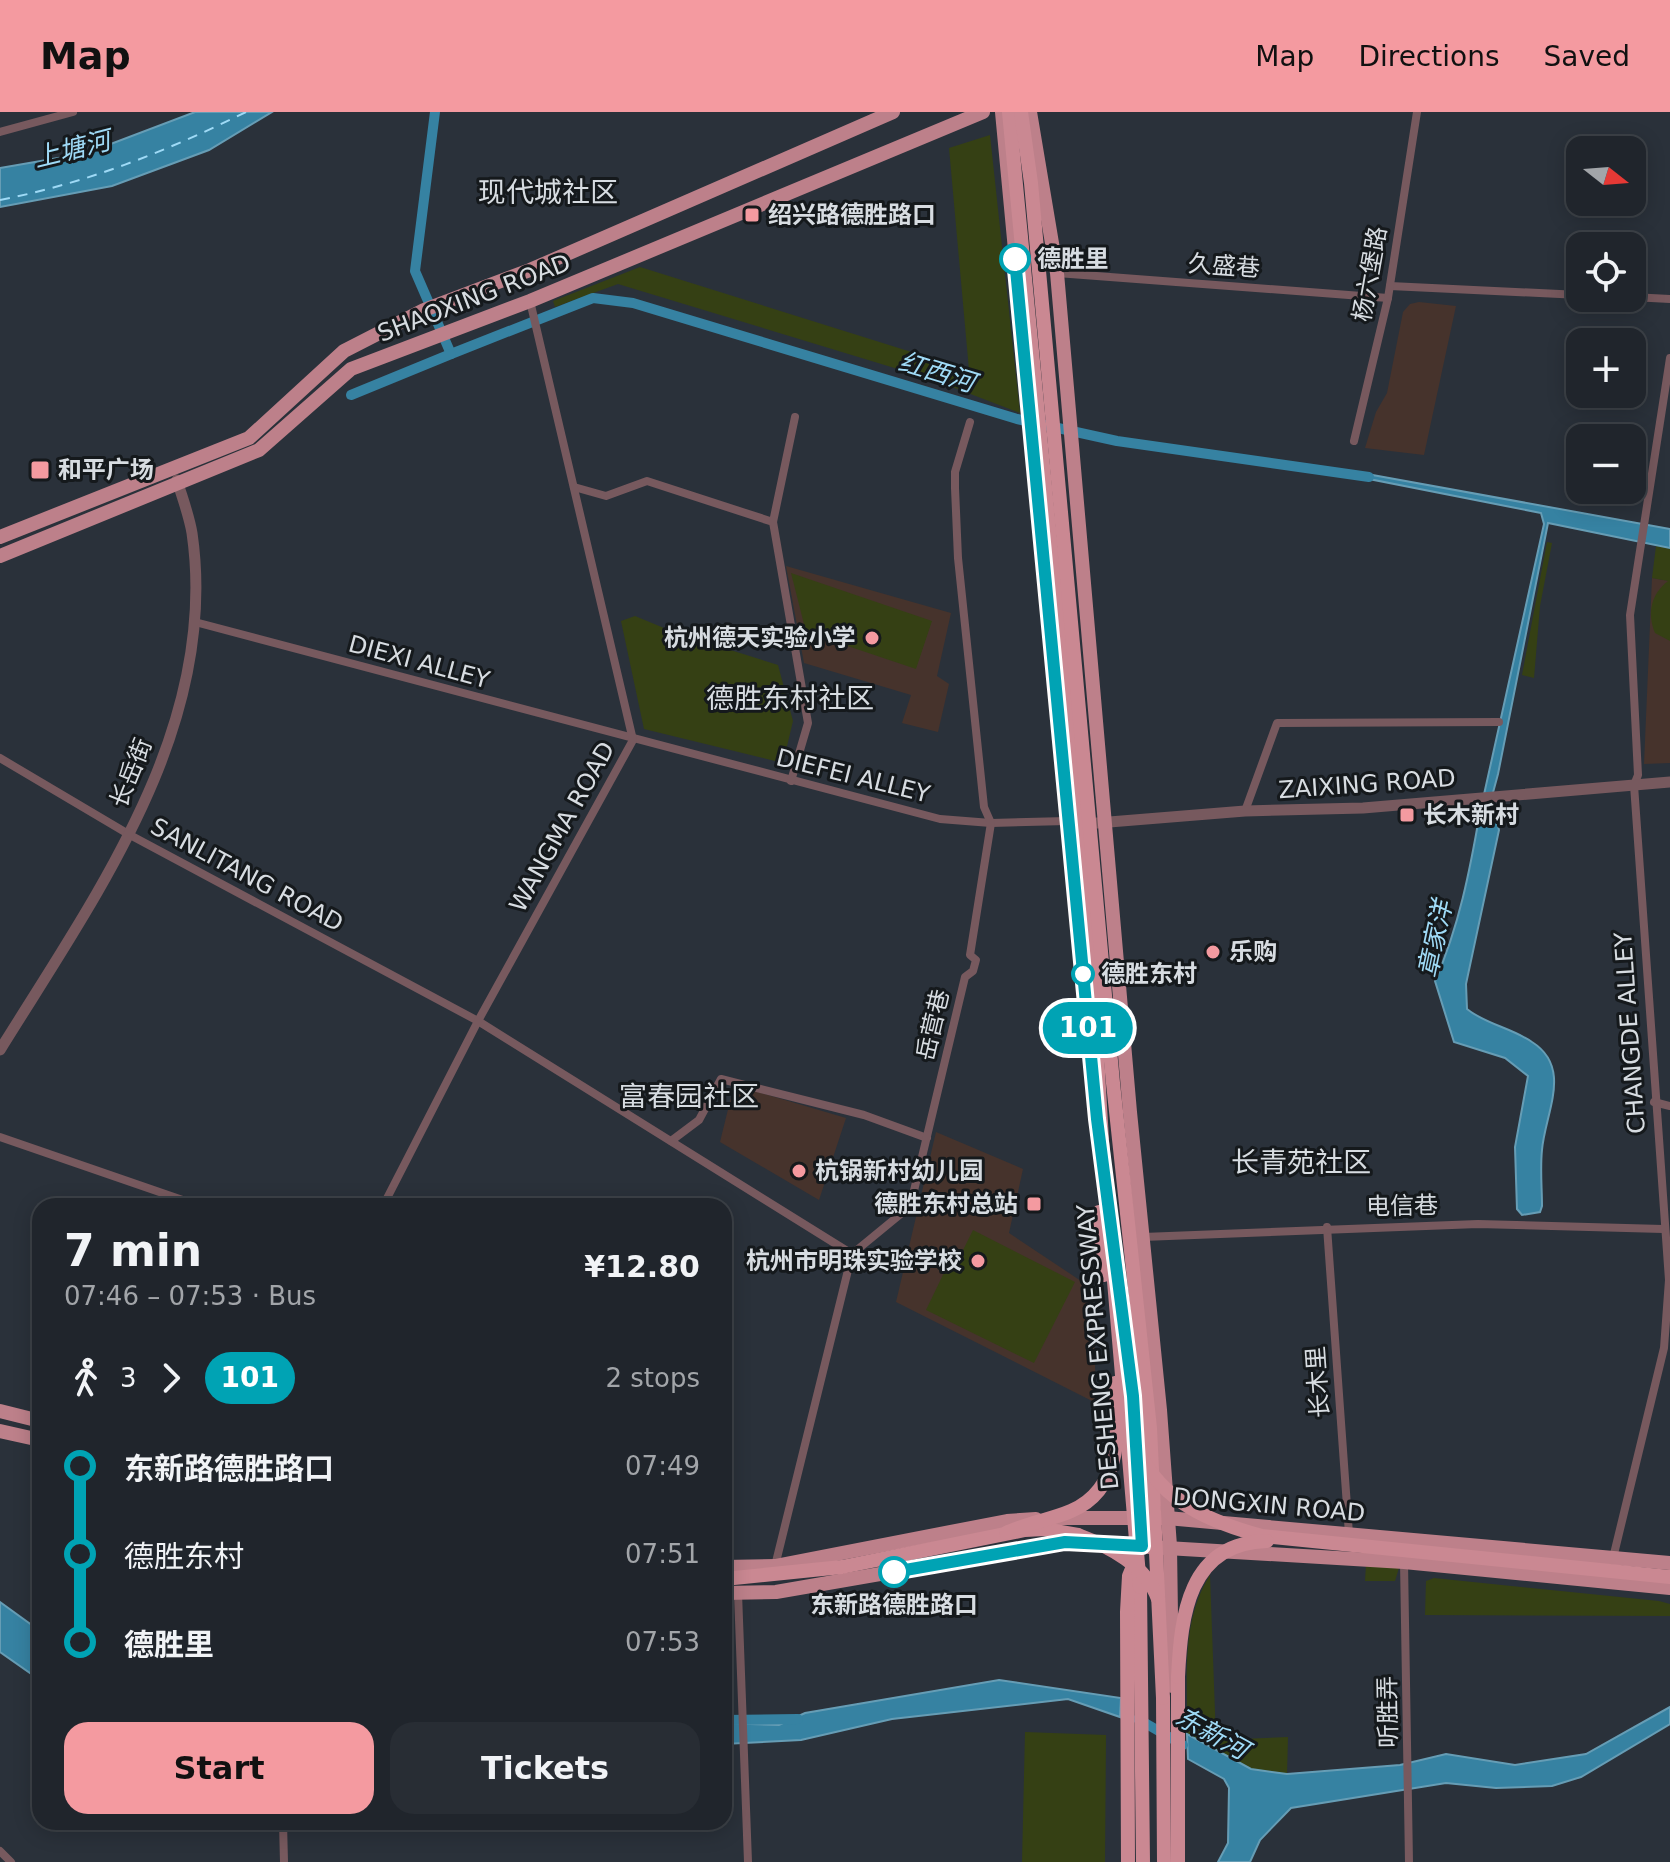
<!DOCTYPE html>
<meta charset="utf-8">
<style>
:root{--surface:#20252c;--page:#282d34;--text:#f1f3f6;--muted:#a2a5a9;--line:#3d4248;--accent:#f49aa0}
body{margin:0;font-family:"DejaVu Sans","Noto Sans SC",sans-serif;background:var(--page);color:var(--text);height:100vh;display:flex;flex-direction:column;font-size:30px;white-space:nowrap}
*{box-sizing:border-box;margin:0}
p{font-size:26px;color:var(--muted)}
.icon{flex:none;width:44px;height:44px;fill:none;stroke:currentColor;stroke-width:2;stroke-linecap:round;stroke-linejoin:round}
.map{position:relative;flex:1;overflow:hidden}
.panel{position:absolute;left:32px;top:1086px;width:700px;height:632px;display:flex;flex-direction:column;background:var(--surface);border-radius:24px;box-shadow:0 4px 20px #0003,0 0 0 2px var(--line)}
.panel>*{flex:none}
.badge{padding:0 16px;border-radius:26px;font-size:28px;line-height:52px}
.needle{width:52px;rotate:107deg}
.buttons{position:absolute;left:1566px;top:24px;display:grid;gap:16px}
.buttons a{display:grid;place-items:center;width:80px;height:80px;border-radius:16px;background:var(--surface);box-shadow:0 4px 20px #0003,0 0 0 2px var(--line);font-size:40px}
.map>.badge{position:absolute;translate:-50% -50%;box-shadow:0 0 0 4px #fff}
.legs{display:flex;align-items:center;gap:12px;height:88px;padding:0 32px;font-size:26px}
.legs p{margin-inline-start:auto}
.head{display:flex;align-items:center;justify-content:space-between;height:136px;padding:0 32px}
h1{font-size:44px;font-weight:600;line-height:60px}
.button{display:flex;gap:16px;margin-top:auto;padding:16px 32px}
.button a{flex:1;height:92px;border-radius:24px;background:var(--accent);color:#111;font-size:32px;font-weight:600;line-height:92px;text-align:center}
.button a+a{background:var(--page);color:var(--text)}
ul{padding:0 32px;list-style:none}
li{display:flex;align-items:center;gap:28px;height:88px;font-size:30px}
li i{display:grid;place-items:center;width:12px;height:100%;margin:0 10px;background:currentColor}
li i::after{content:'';width:20px;height:20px;margin:-10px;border:6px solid;border-radius:50%;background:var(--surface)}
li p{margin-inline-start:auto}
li:first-child i{background:linear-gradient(#0000 50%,currentColor 0)}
li:last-child i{background:linear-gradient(currentColor 50%,#0000 0)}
header{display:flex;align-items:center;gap:48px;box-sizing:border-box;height:112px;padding:0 40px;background:var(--accent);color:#111}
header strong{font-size:38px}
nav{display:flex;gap:44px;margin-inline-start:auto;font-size:28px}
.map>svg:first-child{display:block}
.education{fill:#46332c}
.green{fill:#354014}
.water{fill:#3682a2;stroke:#669db5;stroke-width:2}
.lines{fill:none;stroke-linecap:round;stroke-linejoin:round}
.canal{stroke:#3682a2;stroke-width:10}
.ferry{stroke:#9fdaf6;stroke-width:2;stroke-dasharray:10 8;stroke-linecap:butt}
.minor{stroke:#77595e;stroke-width:8}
.tertiary{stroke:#77595e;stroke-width:11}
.primary{stroke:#bd808a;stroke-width:14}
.trunk{stroke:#ca8892;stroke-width:14}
.trunk-bridge{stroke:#ca8892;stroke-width:14}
.line-1-casing{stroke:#fff;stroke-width:18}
.line-1{stroke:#00a3b4;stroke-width:12}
.poi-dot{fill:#f49aa0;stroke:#15191c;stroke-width:3}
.stop-1-dot{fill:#fff;stroke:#00a3b4;stroke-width:4}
.labels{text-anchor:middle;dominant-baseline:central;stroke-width:6;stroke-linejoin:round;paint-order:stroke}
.poi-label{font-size:24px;font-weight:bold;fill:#d7dce1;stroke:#15191c;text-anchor:start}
.stop-label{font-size:24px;font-weight:bold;fill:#d7dce1;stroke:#15191c;text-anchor:start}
.street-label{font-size:24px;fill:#d7dce1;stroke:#15191c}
.water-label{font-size:26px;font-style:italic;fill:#9fdaf6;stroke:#15191c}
.quarter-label{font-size:28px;fill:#d7dce1;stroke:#15191c}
</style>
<header>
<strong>Map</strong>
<nav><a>Map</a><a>Directions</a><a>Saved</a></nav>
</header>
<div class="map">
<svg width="1670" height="1750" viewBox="0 0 1670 1750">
<rect width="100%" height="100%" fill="#2a313a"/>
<g class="education">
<polygon points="1419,190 1456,194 1424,343 1365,336 1376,300 1387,281 1403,200 1410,192"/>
<polygon points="786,454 951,501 937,564 949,572 938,620 902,611 911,583 804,551"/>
<polygon points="1652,466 1670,469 1670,651 1644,652"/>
<polygon points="734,973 846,1006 819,1088 720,1030"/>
<polygon points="936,1020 1023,1057 1009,1121 1093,1177 1096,1291 896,1190"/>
</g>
<g class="green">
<polygon points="990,23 1020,301 934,268 618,172 555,195 553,189 640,155 969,258 949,36"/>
<polygon points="1547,430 1552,431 1540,494 1534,566 1522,563"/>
<path d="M1656 434 1670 436V529L1655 521C1647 501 1651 482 1668 469L1652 466Z"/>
<polygon points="791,461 932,509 916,557 806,520"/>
<polygon points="635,504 676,521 778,553 793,609 783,651 644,617 621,509"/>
<polygon points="973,1118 1075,1170 1034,1251 926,1198 954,1140 961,1142"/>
<polygon points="1366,1453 1399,1456 1395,1469 1365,1469"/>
<path d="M1210 1463 1216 1628 1288 1625 1287 1663 1251 1657 1187 1622C1188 1567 1180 1511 1210 1463Z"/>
<polygon points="1434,1466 1659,1489 1670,1492 1670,1504 1425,1503 1426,1469"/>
<polygon points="1025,1620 1106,1623 1105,1750 1022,1750"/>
</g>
<g class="water">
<polygon points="195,0 272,0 209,38 112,74 0,95 0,56 87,41"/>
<polygon points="1356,360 1670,417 1670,436 1548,411 1498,662 1491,688 1481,696 1544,412 1541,401 1359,365"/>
<path d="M1480 700 1496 707 1499 718 1466 872 1467 897C1485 912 1512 916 1532 930 1573 956 1545 1001 1542 1038 1540 1057 1542 1076 1542 1094L1540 1100 1522 1103 1517 1097 1515 1035 1528 964 1505 946 1454 930 1435 869C1459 815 1470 758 1480 700Z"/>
<polygon points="0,1490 40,1519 40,1568 0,1540"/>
<polygon points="999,1568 1121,1586 1120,1605 1068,1587 892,1607 801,1628 724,1632 724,1611 779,1613 805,1601"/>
<polygon points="1670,1595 1670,1612 1581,1665 1552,1674 1496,1676 1446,1671 1291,1696 1260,1728 1250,1750 1218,1750 1228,1731 1229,1676 1224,1667 1188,1647 1187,1622 1251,1657 1287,1662 1400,1653 1446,1642 1515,1653 1586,1642"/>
</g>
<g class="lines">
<g class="canal">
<polyline points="435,0 415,159 451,242 593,186 633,191 1017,307 1117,329 1369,365"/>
<polyline points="351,283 451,242"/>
<polyline points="1138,1607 1183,1633"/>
<polyline points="724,1608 798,1607"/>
</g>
<path class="ferry" d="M0 88C87 71 167 39 246 0"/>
<g class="minor">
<polyline points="0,20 73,0"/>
<polyline points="1057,161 1388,186"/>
<polyline points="1390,174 1580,183"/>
<polyline points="1632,185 1670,187"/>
<polyline points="1354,329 1388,186 1417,0"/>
<polyline points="574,375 606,384 647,369 773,410"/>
<polyline points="195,510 940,707 991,711 1067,709"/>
<polyline points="0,646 130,723 478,909 852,1142"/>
<polyline points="791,669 808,611 773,410 795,305"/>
<polyline points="1245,699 1277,611 1499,610"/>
<polyline points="1654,990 1670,994"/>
<polyline points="0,1025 200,1094"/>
<polyline points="671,1029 699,1008 721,967 864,1003 927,1026"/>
<polyline points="383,1094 478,909 633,628 530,189"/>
<polyline points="1327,1115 1349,1422"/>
<polyline points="1143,1125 1478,1112 1663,1117"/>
<polyline points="1613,1446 1664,1236 1669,1168 1634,673 1638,663 1630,503 1670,246"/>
<polyline points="1404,1450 1409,1750"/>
<polyline points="775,1454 852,1142 908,1096 912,1087 965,865 973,859 976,848 970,843 991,711 984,695 958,446 955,376 955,360 970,310"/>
<polyline points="738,1481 748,1750"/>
<polyline points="283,1710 284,1750"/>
<polyline points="0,1739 11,1750"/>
</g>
<g class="tertiary">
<polyline points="1097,711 1245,699 1363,696 1670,670"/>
<path d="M0 938C96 783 220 614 192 421 189 403 182 385 177 368"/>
</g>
<g class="primary">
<polyline points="1002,0 1090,933"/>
<polyline points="1030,0 1057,161 1130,1000 1160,1298 1170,1434 1172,1574"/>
<polyline points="0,425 249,326 344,239 424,198 530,158 893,0"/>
<polyline points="0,444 259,338 351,257 530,189 983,0"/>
<polyline points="1124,1215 1141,1410"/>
<polyline points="0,1299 40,1309"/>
<polyline points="0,1319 40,1328"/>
<polyline points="1057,1406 1167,1406 1670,1451"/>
<polyline points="724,1455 775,1454 1007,1409 1036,1407"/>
<polyline points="724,1481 776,1480 1065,1430 1404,1450 1670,1476"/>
</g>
<g class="trunk">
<polyline points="724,1467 842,1455 1025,1418 1044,1417 1078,1423"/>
<polyline points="1140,1475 1143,1750"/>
<polyline points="1163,1586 1164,1750"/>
<polyline points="1128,1750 1127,1500 1129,1464 1137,1445"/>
<polyline points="1178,1750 1178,1565"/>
</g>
<g class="trunk-bridge">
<polyline points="1009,0 1093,873 1102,1028 1140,1475"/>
<polyline points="1021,0 1031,71 1113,971 1150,1316 1163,1586"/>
<polyline points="1099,1100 1104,1163"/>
<path d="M1133 1327C1154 1385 1205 1409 1262 1424L1670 1465"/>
<path d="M1006 1421C1027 1411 1050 1408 1071 1399 1123 1377 1119 1317 1115 1271"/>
<path d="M1078 1423C1110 1435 1146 1453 1158 1487"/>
<path d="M1178 1565C1181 1504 1188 1431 1267 1429"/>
</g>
</g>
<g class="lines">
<defs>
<polyline id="line-1" points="894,1460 1065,1430 1142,1434 1133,1284 1097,1007 1015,147"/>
</defs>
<use href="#line-1" class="line-1-casing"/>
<use href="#line-1" class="line-1"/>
</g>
<g class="poi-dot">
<rect x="744" y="95" width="16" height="16" rx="4"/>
<rect x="30" y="348" width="20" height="20" rx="4"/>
<circle cx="872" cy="526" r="8"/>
<rect x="1399" y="695" width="16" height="16" rx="4"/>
<circle cx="1213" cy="840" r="8"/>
<circle cx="799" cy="1059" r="8"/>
<rect x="1026" y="1084" width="16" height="16" rx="4"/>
<circle cx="978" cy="1149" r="8"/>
</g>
<g class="stop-1-dot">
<circle cx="1015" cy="147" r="14"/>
<circle cx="1083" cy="862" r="10"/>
<circle cx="894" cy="1460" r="14"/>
</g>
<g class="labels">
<g class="poi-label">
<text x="768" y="103">绍兴路德胜路口</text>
<text x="58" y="358">和平广场</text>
<text x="856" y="526" text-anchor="end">杭州德天实验小学</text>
<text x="1423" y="703">长木新村</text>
<text x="1229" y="840">乐购</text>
<text x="815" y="1059">杭锅新村幼儿园</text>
<text x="1018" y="1092" text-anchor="end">德胜东村总站</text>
<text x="962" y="1149" text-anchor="end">杭州市明珠实验学校</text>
</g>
<g class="stop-label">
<text x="1037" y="147">德胜里</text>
<text x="1101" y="862">德胜东村</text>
<text x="894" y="1493" text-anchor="middle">东新路德胜路口</text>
</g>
<g class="street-label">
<text transform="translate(1224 154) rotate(4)">久盛巷</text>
<text transform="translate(1370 162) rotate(-80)">杨六堡路</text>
<text transform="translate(474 186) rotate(-21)">SHAOXING ROAD</text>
<text transform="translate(419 550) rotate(15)">DIEXI ALLEY</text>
<text transform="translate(131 661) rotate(-68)">长岳街</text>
<text transform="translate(853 664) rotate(14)">DIEFEI ALLEY</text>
<text transform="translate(1367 672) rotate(-4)">ZAIXING ROAD</text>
<text transform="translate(562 715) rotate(-61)">WANGMA ROAD</text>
<text transform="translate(247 763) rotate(28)">SANLITANG ROAD</text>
<text transform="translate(933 913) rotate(-77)">岳营巷</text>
<text transform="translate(1630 921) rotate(-94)">CHANGDE ALLEY</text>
<text transform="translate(1402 1094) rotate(-1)">电信巷</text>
<text transform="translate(1098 1235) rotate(-95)">DESHENG EXPRESSWAY</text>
<text transform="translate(1318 1270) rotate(-94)">长木里</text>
<text transform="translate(1269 1393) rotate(5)">DONGXIN ROAD</text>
<text transform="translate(1388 1600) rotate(-91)">听胜弄</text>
</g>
<g class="water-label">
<text transform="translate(72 37) rotate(-14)">上塘河</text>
<text transform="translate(937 260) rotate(17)">红西河</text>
<text transform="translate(1435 827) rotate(-78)">章家洋</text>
<text transform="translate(1212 1621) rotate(29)">东新河</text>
</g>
<g class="quarter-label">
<text x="548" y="80">现代城社区</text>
<text x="790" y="586">德胜东村社区</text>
<text x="689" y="984">富春园社区</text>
<text x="1301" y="1050">长青苑社区</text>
</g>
</g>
</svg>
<div class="buttons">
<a><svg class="needle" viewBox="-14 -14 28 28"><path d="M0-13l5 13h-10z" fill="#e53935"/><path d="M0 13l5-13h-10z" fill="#a2a5a9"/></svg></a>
<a><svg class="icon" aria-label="locate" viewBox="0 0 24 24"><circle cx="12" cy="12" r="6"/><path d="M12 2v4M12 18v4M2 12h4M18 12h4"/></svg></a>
<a>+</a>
<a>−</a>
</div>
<b class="badge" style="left:1088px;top:916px;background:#00a3b4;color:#fff">101</b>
<section class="panel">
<div class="head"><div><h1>7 min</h1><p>07:46 – 07:53 · Bus</p></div><b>¥12.80</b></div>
<div class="legs"><svg class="icon" aria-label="walk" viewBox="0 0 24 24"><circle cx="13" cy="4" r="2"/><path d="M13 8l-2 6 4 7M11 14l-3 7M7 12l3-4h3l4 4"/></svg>3<svg class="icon" aria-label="forward" viewBox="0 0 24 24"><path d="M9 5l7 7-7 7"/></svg><b class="badge" style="background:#00a3b4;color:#fff">101</b><p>2 stops</p></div>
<ul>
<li><i style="color:#00a3b4"></i><b>东新路德胜路口</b><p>07:49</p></li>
<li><i style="color:#00a3b4"></i><span>德胜东村</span><p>07:51</p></li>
<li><i style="color:#00a3b4"></i><b>德胜里</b><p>07:53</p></li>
</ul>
<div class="button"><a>Start</a><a>Tickets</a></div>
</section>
</div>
